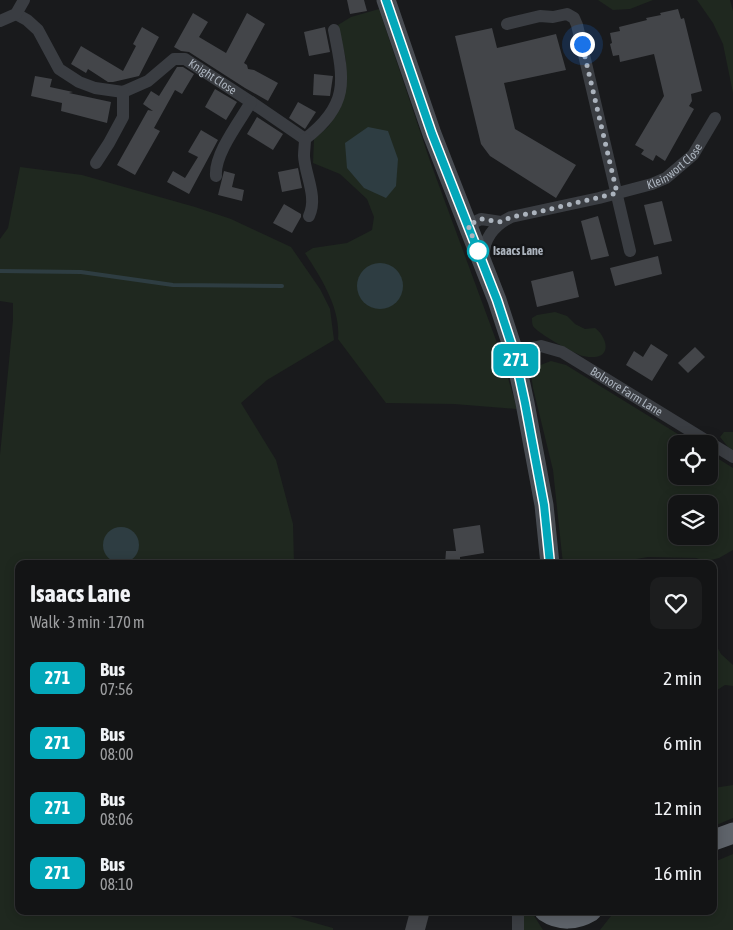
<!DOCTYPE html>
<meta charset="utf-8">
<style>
:root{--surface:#131415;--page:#1c1d1e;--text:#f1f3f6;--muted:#9d9ea0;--line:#323334}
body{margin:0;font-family:"Asap Condensed",sans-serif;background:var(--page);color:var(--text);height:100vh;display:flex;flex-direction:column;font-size:19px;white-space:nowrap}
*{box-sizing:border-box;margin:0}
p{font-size:16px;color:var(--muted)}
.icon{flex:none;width:28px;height:28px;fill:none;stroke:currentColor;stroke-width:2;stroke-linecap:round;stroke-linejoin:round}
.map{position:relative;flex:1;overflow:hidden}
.drawer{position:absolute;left:15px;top:560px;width:702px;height:355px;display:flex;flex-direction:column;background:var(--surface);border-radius:10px;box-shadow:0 2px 12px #0003,0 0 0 1px var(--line)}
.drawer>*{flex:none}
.badge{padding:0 10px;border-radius:8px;font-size:18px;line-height:32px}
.controls{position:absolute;left:668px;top:435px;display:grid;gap:10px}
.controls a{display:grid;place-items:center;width:50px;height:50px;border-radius:10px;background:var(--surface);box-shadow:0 2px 12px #0003,0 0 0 1px var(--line);font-size:25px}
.you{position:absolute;width:25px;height:25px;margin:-12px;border:4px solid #fff;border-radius:50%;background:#1a73e8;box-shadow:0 0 0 8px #1a73e833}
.map>.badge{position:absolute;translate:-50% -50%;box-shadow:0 0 0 2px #fff}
.round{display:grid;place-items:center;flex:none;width:52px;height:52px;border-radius:10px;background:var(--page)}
.overview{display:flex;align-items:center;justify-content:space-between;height:85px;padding:0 15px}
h1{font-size:24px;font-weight:700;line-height:38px}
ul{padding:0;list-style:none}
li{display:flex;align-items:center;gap:15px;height:65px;padding:0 15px}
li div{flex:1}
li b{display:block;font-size:19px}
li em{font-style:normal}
li .badge{min-width:55px;font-weight:700;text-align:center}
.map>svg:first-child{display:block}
.green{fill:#1f281f;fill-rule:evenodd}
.water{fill:#2e3d42}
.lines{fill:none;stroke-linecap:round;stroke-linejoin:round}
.stream{stroke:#2e3d42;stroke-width:4}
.building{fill:#434549}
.minor{stroke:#3a3d42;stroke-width:12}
.secondary{stroke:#484c52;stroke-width:19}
.trunk{stroke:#5e636a;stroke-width:21}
.line-casing{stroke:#fff;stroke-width:11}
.line{stroke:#03a8ba;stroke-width:8}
.walk{stroke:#abb3bd;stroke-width:5;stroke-dasharray:0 9}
.stop-dot{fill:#fff;stroke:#03a8ba;stroke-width:2.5}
.labels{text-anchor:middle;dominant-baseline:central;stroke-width:4.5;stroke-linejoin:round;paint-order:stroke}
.street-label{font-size:12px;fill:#abb3bd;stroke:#141517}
.stop-label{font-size:12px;font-weight:bold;fill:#abb3bd;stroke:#141517;text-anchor:start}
</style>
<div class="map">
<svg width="733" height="930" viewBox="0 0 733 930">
<rect width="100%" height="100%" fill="#191a1c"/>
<g class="green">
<polygon points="598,0 653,0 630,9 613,10"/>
<polygon points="697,0 730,0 733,11 733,93 723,44 713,23"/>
<path d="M379 9 430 161 500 351 517 409 454 404 386 403 338 339C341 308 321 278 305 253L313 248 347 243 372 230 374 217 367 199 340 174 313 163 314 139 329 126 345 91 346 60 338 25 351 17Z"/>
<polygon points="20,167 82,175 195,207 231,219 291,247 320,289 330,309 334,340 267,380 241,403 276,460 293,524 294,564 19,564 19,911 272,911 333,928 333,930 0,930 0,455 13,320 13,303 0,301 0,239 8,228"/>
<path d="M555 312 567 316 575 324 585 329 595 328C605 335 613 355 595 357 591 357 586 357 583 356 575 354 537 333 533 326 532 324 532 321 532 318L537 315Z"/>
<path d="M551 361 566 365 694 444H676V476H709V453L733 468V550L719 558 707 561 696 558 648 557 630 560V564H563L553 470 533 388 531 374 538 366ZM676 504H709V536H676Z"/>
<polygon points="724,432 733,432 733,450 728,447 720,437"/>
<polygon points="714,644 716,645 721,654 733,665 733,686 725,685 714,692"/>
<polygon points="733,785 733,818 714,826 714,788"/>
<polygon points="733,854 733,930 600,930 615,911 714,911 714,862"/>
<polygon points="522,911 531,911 543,930 522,930"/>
</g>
<g class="water">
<polygon points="368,127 388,131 398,159 396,186 386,198 364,188 347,168 345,143"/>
<circle cx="380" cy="286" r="23"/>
<circle cx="121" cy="545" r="18"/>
</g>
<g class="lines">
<polyline class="stream" points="0,271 81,272 173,285 282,286"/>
</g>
<g class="building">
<polygon points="347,0 364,0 367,11 350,14"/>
<polygon points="678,9 681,19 684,18 702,91 691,94 692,101 689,106 694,109 665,161 656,155 653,161 641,154 644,150 635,145 664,96 654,54 620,62 619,55 613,56 610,44 612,43 610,33 620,31 619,27 647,20 646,18 661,15 660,13"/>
<polygon points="193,13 208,22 199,37 226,53 247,13 265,24 244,63 247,65 248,69 254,70 278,83 268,101 245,88 189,52 181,51 174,47"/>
<polygon points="142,27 159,37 139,76 113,82 108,82 88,69 86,73 71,64 81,46 123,71 136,46 133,44"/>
<polygon points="325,27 330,52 309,56 304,32"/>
<polygon points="492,28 497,48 556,34 566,70 504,83 515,129 576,165 556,198 490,156 481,144 455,36"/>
<polygon points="177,67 183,67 194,74 182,94 175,90 154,128 160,131 135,175 117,165 148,110 153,111 143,104 151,91 159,96"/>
<polygon points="314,74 333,76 330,96 313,95"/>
<polygon points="35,76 52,79 50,87 73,92 69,93 111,102 107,123 61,111 62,103 31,96"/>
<polygon points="215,89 237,102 226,120 205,107"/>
<polygon points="298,102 316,112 305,129 289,118"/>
<polygon points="257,117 283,134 273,150 247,134"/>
<polygon points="201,130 218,140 189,194 167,182 173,171 185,178 198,157 188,152"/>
<polygon points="298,168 302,188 282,192 278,172"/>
<polygon points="224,171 235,174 232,187 244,190 242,201 218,195"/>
<polygon points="662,201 672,241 654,245 644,205"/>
<polygon points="284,204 301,214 301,217 292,233 273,223"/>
<polygon points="598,216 609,256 591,260 581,221"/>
<polygon points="658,256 662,274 615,286 610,268"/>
<polygon points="573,271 579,297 537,307 531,281"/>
<polygon points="651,344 668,355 652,381 626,365 634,351 643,357"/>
<polygon points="695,347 705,357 688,373 678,363"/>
<polygon points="480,525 484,553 460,557 460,564 445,564 446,551 456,551 453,529"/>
<polygon points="410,911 430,911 425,930 405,930"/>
</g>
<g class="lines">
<g class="minor">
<path id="s1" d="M16 14 27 20 38 30 59 69 79 82 95 88 123 92 148 81 174 59H185L251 102 305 139C350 105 344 80 334 30"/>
<polyline points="0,21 16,14 24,0"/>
<polyline points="507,24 540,16 553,17 567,14 574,18 577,25 630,251"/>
<path d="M305 139C305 145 304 150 304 156 305 175 318 197 309 216"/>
<polyline points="96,163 109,143 123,117 123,92"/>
<path d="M216 176C214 154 240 121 251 102"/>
<polyline points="468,225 481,219 501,222"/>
<path id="s2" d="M484 260C482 240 494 225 511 217L599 198 652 184 666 178 693 155 715 118"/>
<path id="s3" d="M514 352 541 346 562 352 733 457"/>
<polyline points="518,914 518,930"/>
</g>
<polyline class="secondary" points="386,0 432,134 497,300 514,352 525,403 544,505 550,564"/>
<g class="trunk">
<polyline points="714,840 733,833"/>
<path d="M545 911C560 921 576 920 591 911"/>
</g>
</g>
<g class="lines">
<defs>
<polyline id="line" points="386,0 432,134 497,300 514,352 525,403 544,505 550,564"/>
</defs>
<use href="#line" class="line-casing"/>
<use href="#line" class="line"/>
<polyline class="walk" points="478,251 480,256 468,225 482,219 501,222 511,217 538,212 617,193 582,44"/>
</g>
<circle class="stop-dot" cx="478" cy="251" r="10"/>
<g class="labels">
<g class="street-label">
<text stroke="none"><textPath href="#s1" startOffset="246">Knight Close</textPath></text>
<text stroke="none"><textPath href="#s2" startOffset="228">Kleinwort Close</textPath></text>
<text stroke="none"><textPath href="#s3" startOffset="125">Bolnore Farm Lane</textPath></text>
</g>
<g class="stop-label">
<text x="493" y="251">Isaacs Lane</text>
</g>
</g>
</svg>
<div class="controls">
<a><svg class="icon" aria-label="locate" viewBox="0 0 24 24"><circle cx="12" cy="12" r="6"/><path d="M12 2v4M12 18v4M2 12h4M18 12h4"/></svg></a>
<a><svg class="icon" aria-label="layers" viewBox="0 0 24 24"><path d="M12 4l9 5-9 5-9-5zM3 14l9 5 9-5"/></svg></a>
</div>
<div class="you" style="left:582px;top:44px"></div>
<b class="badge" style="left:516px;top:360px;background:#03a8ba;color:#fff">271</b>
<section class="drawer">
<div class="overview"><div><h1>Isaacs Lane</h1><p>Walk · 3 min · 170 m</p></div><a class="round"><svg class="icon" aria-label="heart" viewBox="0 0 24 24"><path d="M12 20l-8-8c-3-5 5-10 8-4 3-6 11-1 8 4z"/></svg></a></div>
<ul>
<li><span class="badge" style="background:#03a8ba;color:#fff">271</span><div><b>Bus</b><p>07:56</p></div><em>2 min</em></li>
<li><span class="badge" style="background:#03a8ba;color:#fff">271</span><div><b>Bus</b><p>08:00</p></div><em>6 min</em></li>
<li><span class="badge" style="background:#03a8ba;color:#fff">271</span><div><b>Bus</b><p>08:06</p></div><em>12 min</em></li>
<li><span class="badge" style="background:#03a8ba;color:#fff">271</span><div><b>Bus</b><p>08:10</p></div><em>16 min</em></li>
</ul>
</section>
</div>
